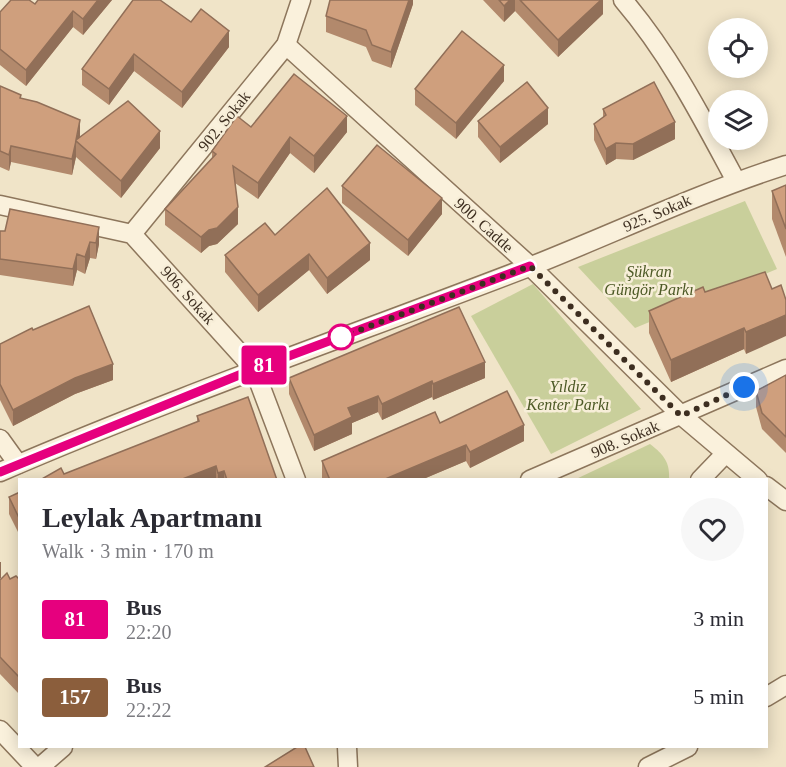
<!DOCTYPE html>
<meta charset="utf-8">
<style>
:root{--surface:#fff;--page:#f7f7f7;--text:#2b2b33;--muted:#7c7c81}
body{margin:0;font-family:Georgia,serif;background:var(--page);color:var(--text);height:100vh;display:flex;flex-direction:column;font-size:22px;white-space:nowrap}
*{box-sizing:border-box;margin:0}
p{font-size:20px;color:var(--muted)}
.icon{flex:none;width:33px;height:33px;fill:none;stroke:currentColor;stroke-width:2;stroke-linecap:round;stroke-linejoin:round}
.map{position:relative;flex:1;overflow:hidden}
.details{position:absolute;left:18px;top:478px;width:750px;height:270px;display:flex;flex-direction:column;background:var(--surface);border-radius:0px;box-shadow:0 3px 15px #0003}
.details>*{flex:none}
.badge{padding:0 12px;border-radius:4px;font-size:21px;line-height:39px}
.controls{position:absolute;left:708px;top:18px;display:grid;gap:12px}
.controls a{display:grid;place-items:center;width:60px;height:60px;border-radius:50%;background:var(--surface);box-shadow:0 3px 15px #0003;font-size:30px}
.you{position:absolute;width:30px;height:30px;margin:-15px;border:4px solid #fff;border-radius:50%;background:#1a73e8;box-shadow:0 0 0 9px #1a73e833}
.map>.badge{position:absolute;translate:-50% -50%;box-shadow:0 0 0 3px #fff}
.round{display:grid;place-items:center;flex:none;width:63px;height:63px;border-radius:32px;background:var(--page)}
.head{display:flex;align-items:center;justify-content:space-between;height:102px;padding:0 24px}
h1{font-size:28px;font-weight:600;line-height:45px}
ul{padding:0;list-style:none}
li{display:flex;align-items:center;gap:18px;height:78px;padding:0 24px}
li div{flex:1}
li b{display:block;font-size:22px}
li em{font-style:normal}
li .badge{min-width:66px;font-weight:700;text-align:center}
.map>svg:first-child{display:block}
.green{fill:#c9cf9b}
.lines{fill:none;stroke-linecap:round;stroke-linejoin:round}
.minor-casing{stroke:#8d765c;stroke-width:21}
.minor{stroke:#faf1dc;stroke-width:18}
.wall{fill:#b2896c}
.shaded-wall{fill:#916f58}
.building{fill:#cf9f7d;stroke:#916f58;stroke-width:1.5}
.line-casing{stroke:#fff;stroke-width:14}
.line{stroke:#e6007e;stroke-width:9}
.walk{stroke:#3d2e20;stroke-width:6;stroke-dasharray:0 10.8}
.stop-dot{fill:#fff;stroke:#e6007e;stroke-width:3}
.labels{text-anchor:middle;dominant-baseline:central;stroke-width:5;stroke-linejoin:round;paint-order:stroke}
.street-label{font-size:16px;fill:#3d2e20;stroke:#f7eed8}
.park-label{font-size:16px;font-style:italic;fill:#4d5a26;stroke:#f7eed8}
</style>
<div class="map">
<svg width="786" height="767" viewBox="0 0 786 767">
<rect width="100%" height="100%" fill="#f0e4c8"/>
<g class="green">
<polygon points="745,201 777,269 635,328 578,267"/>
<polygon points="533,284 641,409 551,454 471,316"/>
<path d="M650 444C664 455 670 462 669 480H574Z"/>
</g>
<g class="lines">
<defs>
<g id="minor">
<path d="M623 0C670 55 702 118 736 181"/>
<polyline points="286,45 530,266 681,415 758,480"/>
<polyline points="0,205 132,234 254,369 296,480"/>
<polyline points="132,234 286,45 301,0"/>
<polyline points="0,439 18,464"/>
<path d="M0 472C174 397 352 335 529 267 615 233 698 193 786 165"/>
<polyline points="530,480 786,369"/>
<polyline points="700,480 725,454"/>
<polyline points="766,486 786,501"/>
<polyline points="766,697 786,685"/>
<polyline points="0,730 35,767"/>
<polyline points="347,747 348,767"/>
<polyline points="40,767 63,747"/>
<polyline points="648,767 688,747"/>
</g>
</defs>
<use href="#minor" class="minor-casing"/>
<use href="#minor" class="minor"/>
</g>
<g class="wall">
<polygon points="112,0 83,35 73,27 26,86 0,65 0,12 35,4"/>
<polygon points="413,0 413,4 391,68 372,61 366,47 326,32 326,16"/>
<polygon points="483,0 603,0 603,14 558,57 515,11 504,22"/>
<polygon points="191,22 229,47 182,108 134,71 109,105 82,85 82,69"/>
<polygon points="504,81 456,139 415,105 415,89"/>
<polygon points="0,86 21,98 80,137 160,148 121,198 76,157 72,175 11,162 9,171 0,167"/>
<polygon points="603,109 675,139 633,160 616,159 606,165 594,140 594,124 603,117"/>
<polygon points="478,121 548,124 500,163 478,137"/>
<polygon points="251,127 347,132 314,173 290,153 258,199 235,183 238,224 217,244 209,246 201,253 165,225 165,209 212,158 212,151"/>
<polygon points="786,185 786,257 772,219 772,191"/>
<polygon points="342,186 442,214 408,256 342,203"/>
<polygon points="10,209 99,244 96,259 90,258 85,274 77,270 73,286 0,275 0,231 5,231"/>
<polygon points="275,235 370,260 327,294 309,270 258,312 225,272 225,255"/>
<polygon points="765,272 746,354 744,349 671,382 649,333 649,311"/>
<polygon points="33,330 113,380 75,394 13,426 0,400 0,344"/>
<polygon points="786,375 786,453 762,429 756,407 756,391"/>
<polygon points="289,378 485,378 433,400 432,397 382,420 378,412 352,423 352,434 314,451 289,394"/>
<polygon points="197,416 277,480 40,480 64,474 197,422"/>
<polygon points="440,423 524,441 470,468 466,461 421,480 323,480 322,478 322,461"/>
<polygon points="20,492 20,536 9,514 9,497"/>
<polygon points="10,579 20,580 20,695 0,674 0,580"/>
</g>
<g class="shaded-wall">
<polygon points="98,0 112,0 83,35 83,19"/>
<polygon points="409,0 413,0 413,4 391,68 391,52"/>
<polygon points="510,0 515,0 515,11 504,22 504,6"/>
<polygon points="601,0 603,0 603,14 558,57 558,40"/>
<polygon points="73,11 73,27 26,86 26,70"/>
<polygon points="229,31 229,47 182,108 182,92"/>
<polygon points="134,54 134,71 109,105 109,89"/>
<polygon points="504,65 504,81 456,139 456,123"/>
<polygon points="548,108 548,124 500,163 500,147"/>
<polygon points="347,116 347,132 314,173 314,156"/>
<polygon points="80,120 80,136 79,144 76,141"/>
<polygon points="675,122 675,139 633,160 633,144"/>
<polygon points="160,131 160,148 121,198 121,181"/>
<polygon points="290,137 290,153 258,199 258,183"/>
<polygon points="76,141 76,157 72,175 72,159"/>
<polygon points="616,143 616,159 606,165 606,149"/>
<polygon points="11,146 11,162 9,171 9,155"/>
<polygon points="442,198 442,214 408,256 408,240"/>
<polygon points="238,207 238,224 217,244 209,246 201,253 201,237"/>
<polygon points="99,227 99,244 96,259 96,243"/>
<polygon points="90,242 90,258 85,274 85,257"/>
<polygon points="370,243 370,260 327,294 327,278"/>
<polygon points="77,254 77,270 73,286 73,269"/>
<polygon points="309,254 309,270 258,312 258,295"/>
<polygon points="786,315 786,336 746,354 746,332"/>
<polygon points="744,328 744,349 671,382 671,360"/>
<polygon points="485,362 485,378 433,400 433,384"/>
<polygon points="113,364 113,380 75,394 13,426 13,410 75,378"/>
<polygon points="432,381 432,397 382,420 382,404"/>
<polygon points="378,396 378,412 352,423 352,434 314,451 314,435 348,408"/>
<polygon points="524,425 524,441 470,468 470,452"/>
<polygon points="466,445 466,461 421,480 383,480"/>
<polygon points="216,466 216,480 180,480"/>
<polygon points="224,471 224,480 218,480 218,473"/>
<polygon points="0,562 1,562 1,578 0,579"/>
</g>
<g class="building">
<polygon points="11,0 29,0 35,4 38,0 98,0 83,19 73,11 26,70 0,49 0,12"/>
<polygon points="133,0 160,0 191,22 201,9 229,31 182,92 134,54 109,89 82,69"/>
<polygon points="330,0 409,0 391,52 372,45 366,30 326,16"/>
<polygon points="499,0 510,0 504,6"/>
<polygon points="520,0 601,0 558,40"/>
<polygon points="462,31 504,65 456,123 415,89"/>
<polygon points="294,74 347,116 314,156 290,137 258,183 233,166 238,207 217,228 209,230 201,237 165,209 216,154 212,151 237,116 251,127"/>
<polygon points="527,82 548,108 500,147 478,121"/>
<polygon points="654,82 675,122 633,144 616,143 606,149 594,124 606,115 603,109"/>
<polygon points="0,86 21,95 20,98 37,102 80,120 76,140 128,101 160,131 121,181 76,141 72,159 11,146 9,155 0,151"/>
<polygon points="377,145 442,198 408,240 342,186"/>
<polygon points="786,185 786,229 772,191"/>
<polygon points="327,188 370,243 327,278 309,254 258,295 225,255 265,223 275,235"/>
<polygon points="10,209 99,227 96,243 90,242 85,257 77,254 73,269 0,259 0,231 5,231"/>
<polygon points="765,272 772,289 781,285 786,300 786,315 746,332 744,328 671,360 649,311 703,287 705,292"/>
<polygon points="89,306 113,364 75,378 13,410 0,384 0,344 32,328 33,330"/>
<polygon points="459,307 485,362 433,384 432,381 382,404 378,396 348,408 352,417 314,435 289,378"/>
<polygon points="786,375 786,437 762,413 756,391"/>
<polygon points="507,391 524,425 470,452 466,445 383,480 330,480 322,461 435,412 440,423"/>
<polygon points="248,397 277,480 227,480 224,471 218,473 216,466 180,480 40,480 61,468 64,474 199,421 197,416"/>
<polygon points="20,492 20,520 9,497"/>
<polygon points="7,573 10,579 16,576 20,580 20,678 0,657 0,580"/>
<polygon points="297,747 305,747 314,767 265,767"/>
</g>
<g class="lines">
<defs>
<polyline id="line" points="0,472 254,369 530,266"/>
</defs>
<use href="#line" class="line-casing"/>
<use href="#line" class="line"/>
<polyline class="walk" points="341,337 530,266 681,416 744,387"/>
</g>
<circle class="stop-dot" cx="341" cy="337" r="12"/>
<g class="labels">
<g class="street-label">
<text transform="translate(224 121) rotate(-51)">902. Sokak</text>
<text transform="translate(657 213) rotate(-23)">925. Sokak</text>
<text transform="translate(484 225) rotate(42)">900. Cadde</text>
<text transform="translate(188 295) rotate(48)">906. Sokak</text>
<text transform="translate(625 439) rotate(-23)">908. Sokak</text>
</g>
<g class="park-label">
<text x="649" y="271">Şükran<tspan x="649" dy="18">Güngör Parkı</tspan></text>
<text x="568" y="386">Yıldız<tspan x="568" dy="18">Kenter Parkı</tspan></text>
</g>
</g>
</svg>
<div class="controls">
<a><svg class="icon" aria-label="locate" viewBox="0 0 24 24"><circle cx="12" cy="12" r="6"/><path d="M12 2v4M12 18v4M2 12h4M18 12h4"/></svg></a>
<a><svg class="icon" aria-label="layers" viewBox="0 0 24 24"><path d="M12 4l9 5-9 5-9-5zM3 14l9 5 9-5"/></svg></a>
</div>
<div class="you" style="left:744px;top:387px"></div>
<b class="badge" style="left:264px;top:365px;background:#e6007e;color:#fff">81</b>
<section class="details">
<div class="head"><div><h1>Leylak Apartmanı</h1><p>Walk · 3 min · 170 m</p></div><a class="round"><svg class="icon" aria-label="heart" viewBox="0 0 24 24"><path d="M12 20l-8-8c-3-5 5-10 8-4 3-6 11-1 8 4z"/></svg></a></div>
<ul>
<li><span class="badge" style="background:#e6007e;color:#fff">81</span><div><b>Bus</b><p>22:20</p></div><em>3 min</em></li>
<li><span class="badge" style="background:#8b5e3c;color:#fff">157</span><div><b>Bus</b><p>22:22</p></div><em>5 min</em></li>
</ul>
</section>
</div>
